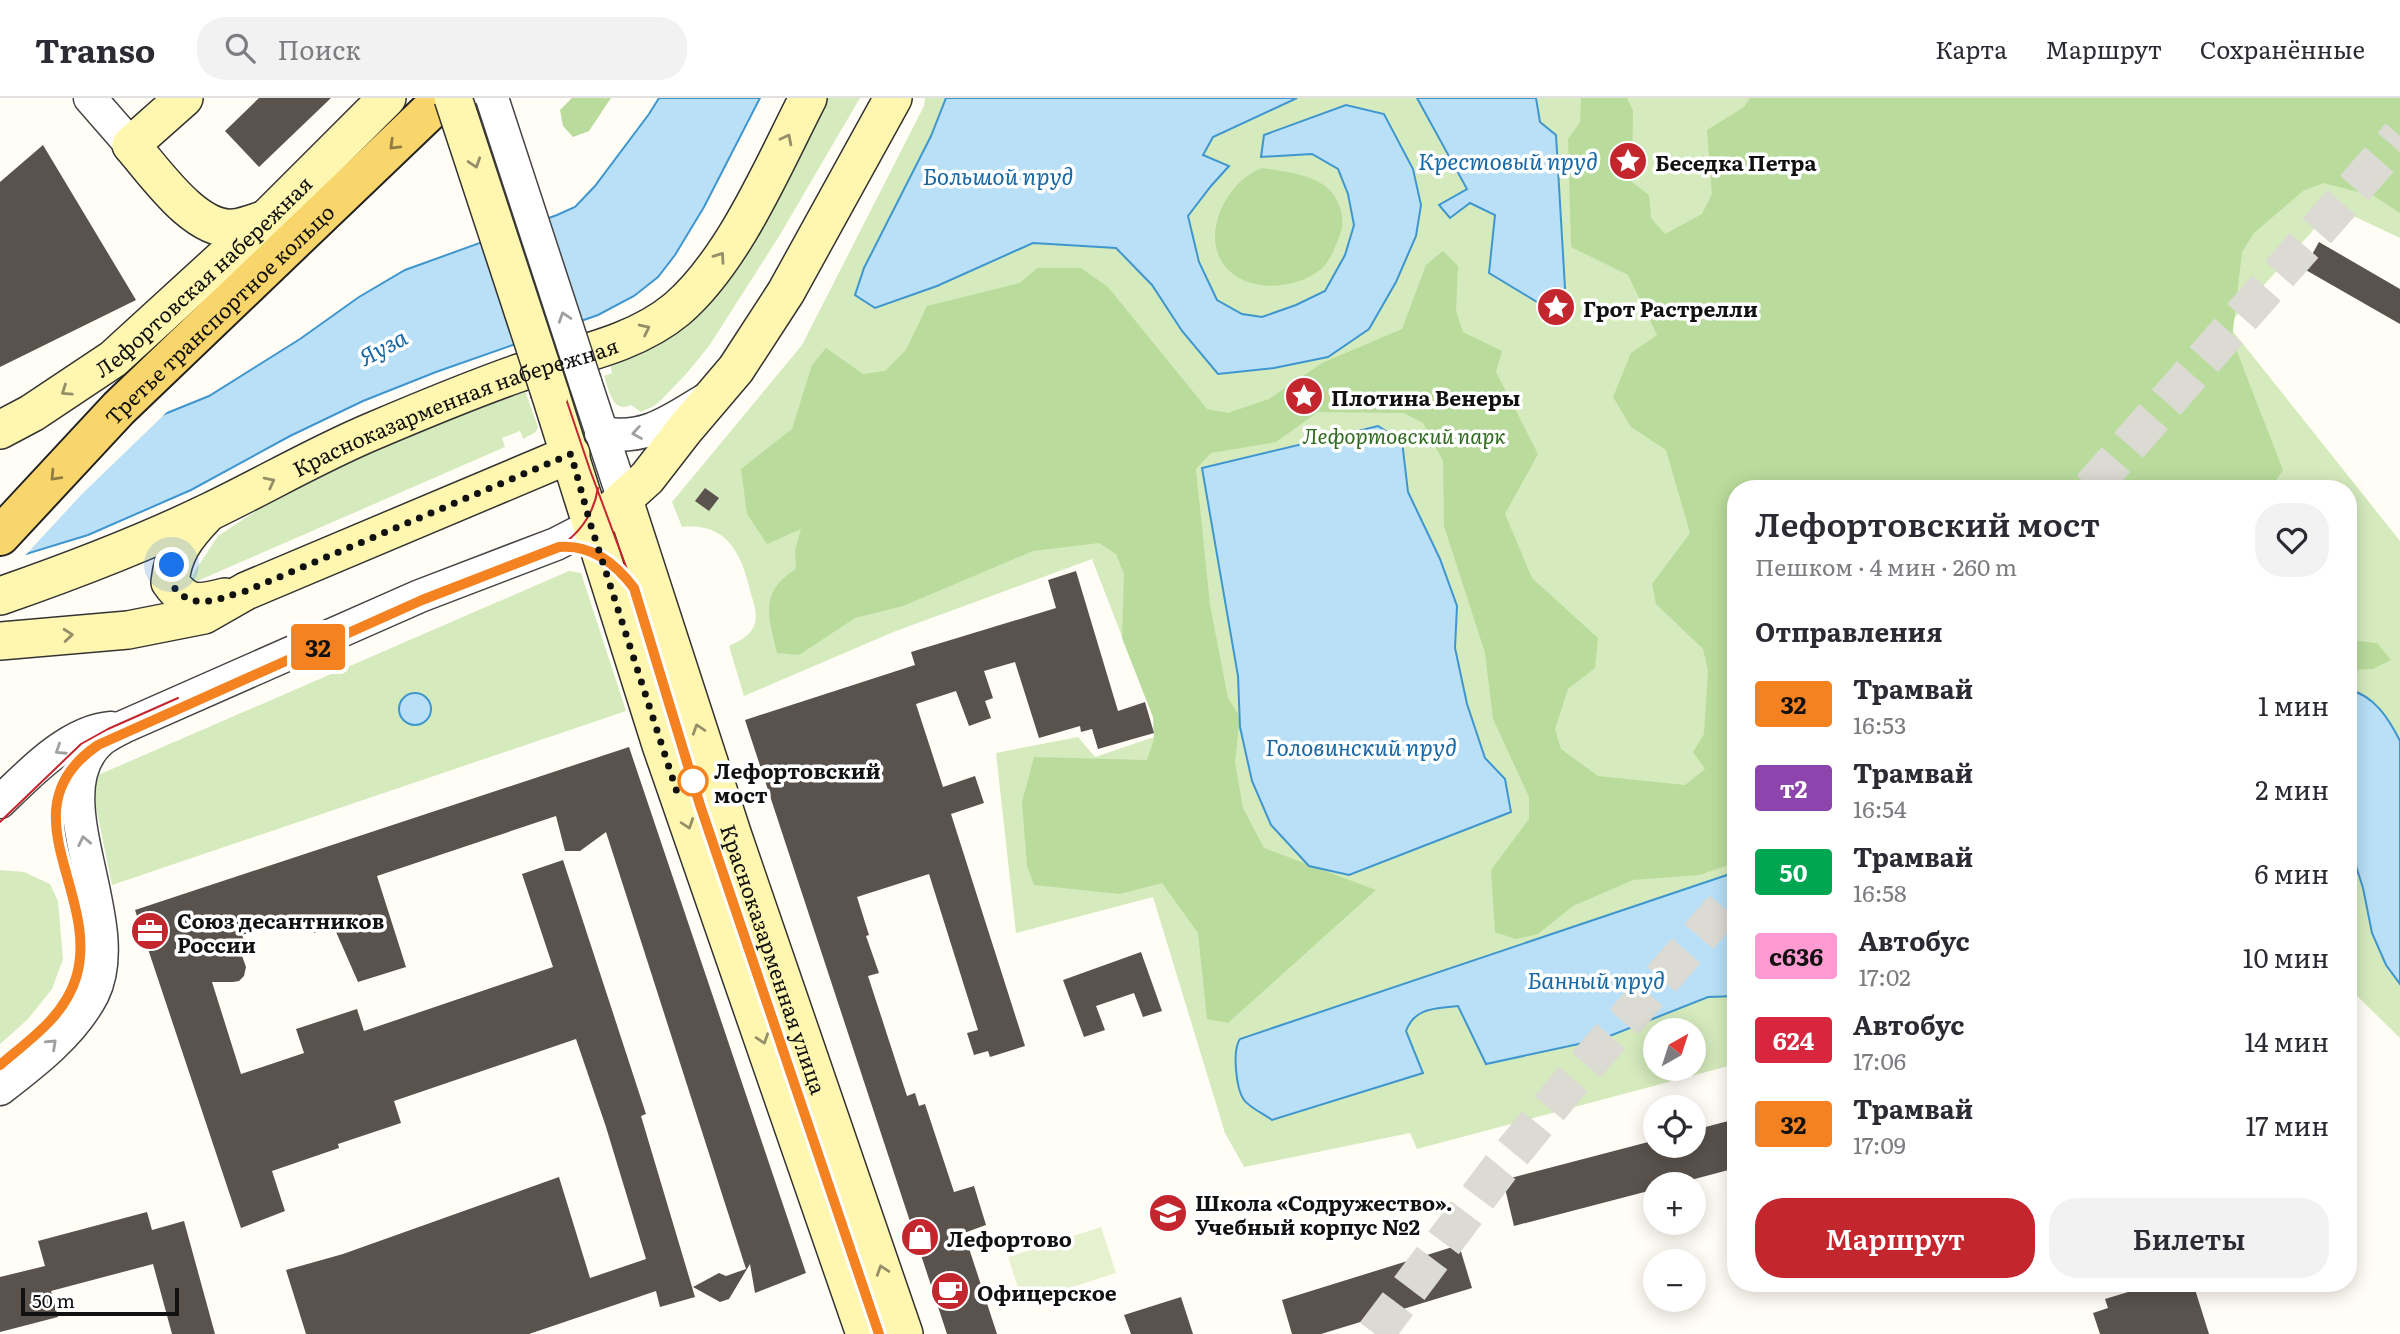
<!DOCTYPE html>
<html lang="ru">
<meta charset="utf-8">
<style>
:root{--surface:#fff;--page:#f2f2f3;--text:#2b2b33;--muted:#7c7c81;--line:#e1e1e2;--accent:#c4262e}
body{margin:0;font-family:Literata,serif;background:var(--page);color:var(--text);height:100vh;display:flex;flex-direction:column;font-size:26px;white-space:nowrap}
*{box-sizing:border-box;margin:0}
p{font-size:23px;color:var(--muted)}
.icon{flex:none;width:38px;height:38px;fill:none;stroke:currentColor;stroke-width:2;stroke-linecap:round;stroke-linejoin:round}
.map{position:relative;flex:1;overflow:hidden}
.side{position:absolute;left:1727px;top:382px;width:630px;height:812px;display:flex;flex-direction:column;background:var(--surface);border-radius:28px;box-shadow:0 4px 18px #0003}
.side>*{flex:none}
.badge{padding:0 14px;border-radius:5px;font-size:24px;line-height:46px}
.needle{width:46px;rotate:39deg}
.buttons{position:absolute;left:1643px;top:920px;display:grid;gap:14px}
.buttons a{display:grid;place-items:center;width:63px;height:63px;border-radius:50%;background:var(--surface);box-shadow:0 4px 18px #0003;font-size:35px}
.scale{position:absolute;left:21px;bottom:18px;width:158px;box-sizing:border-box;padding-left:7px;border:4px solid #111;border-top:0;font-size:19px;line-height:24px;white-space:nowrap;color:#111;-webkit-text-stroke:5px #fff;paint-order:stroke}
.you{position:absolute;width:35px;height:35px;margin:-18px;border:5px solid #fff;border-radius:50%;background:#1a73e8;box-shadow:0 0 0 10px #1a73e833}
.map>.badge{position:absolute;translate:-50% -50%;box-shadow:0 0 0 4px #fff}
h2{padding:0 28px;font-size:26px;line-height:63px}
.round{display:grid;place-items:center;flex:none;width:74px;height:74px;border-radius:28px;background:var(--page)}
.summary{display:flex;align-items:center;justify-content:space-between;height:119px;padding:0 28px}
h1{font-size:33px;font-weight:600;line-height:52px}
.action{display:flex;gap:14px;margin-top:auto;padding:14px 28px}
.action a{flex:1;height:80px;border-radius:28px;background:var(--accent);color:#fff;font-size:28px;font-weight:600;line-height:80px;text-align:center}
.action a+a{background:var(--page);color:var(--text)}
ul{padding:0;list-style:none}
li{display:flex;align-items:center;gap:21px;height:84px;padding:0 28px}
li div{flex:1}
li b{display:block;font-size:26px}
li em{font-style:normal}
li .badge{min-width:77px;font-weight:700;text-align:center}
header{display:flex;align-items:center;gap:42px;box-sizing:border-box;height:98px;padding:0 35px;background:var(--surface);border-bottom:2px solid var(--line)}
header strong{font-size:33px}
nav{display:flex;gap:38px;margin-inline-start:auto;font-size:24px}
.search{width:490px;height:63px;background:var(--page);display:flex;align-items:center;gap:18px;box-sizing:border-box;padding:0 24px;border-radius:28px;color:var(--muted);font-size:26px}
.map>svg:first-child{display:block}
.green{fill:#d5ebbd;fill-rule:evenodd}
.forest{fill:#b9dc9c}
.pitch{fill:#e6f2cf}
.water{fill:#b9e0f7;stroke:#3f96cf;stroke-width:2}
.pier{fill:#fffdf5}
.building{fill:#5a524d}
.lines{fill:none;stroke-linecap:round;stroke-linejoin:round}
.primary-tunnel{stroke:#dbdad3;stroke-width:38;stroke-dasharray:38 19;stroke-linecap:butt}
.tertiary-casing{stroke:#444;stroke-width:35}
.secondary-casing{stroke:#333;stroke-width:40}
.primary-casing{stroke:#222;stroke-width:42}
.tertiary{stroke:#fff;stroke-width:32}
.secondary{stroke:#fff6b0;stroke-width:37}
.primary{stroke:#f9d66b;stroke-width:38}
.tram{stroke:#c4262e;stroke-width:2}
.tertiary-bridge-casing{stroke:#444;stroke-width:35;stroke-linecap:butt}
.secondary-bridge-casing{stroke:#333;stroke-width:40;stroke-linecap:butt}
.tertiary-bridge{stroke:#fff;stroke-width:32}
.secondary-bridge{stroke:#fff6b0;stroke-width:37}
.oneway{stroke:#948f68}
.oneway2{stroke:#917d42}
.oneway3{stroke:#a0a0a0}
.line-casing{stroke:#fff;stroke-width:16}
.line{stroke:#f58220;stroke-width:10}
.walk{stroke:#111;stroke-width:7;stroke-dasharray:0 12.6}
.stop-dot{fill:#fff;stroke:#f58220;stroke-width:3.5}
.labels{text-anchor:middle;dominant-baseline:central;stroke-width:7;stroke-linejoin:round;paint-order:stroke}
.poi-label{font-size:21px;font-weight:bold;fill:#111;stroke:#fff;text-anchor:start}
.street-label{font-size:21px;fill:#111;stroke:#fff}
.park-label{font-size:21px;font-style:italic;fill:#2f6b1f;stroke:#fff}
.stop-label{font-size:21px;font-weight:bold;fill:#111;stroke:#fff;text-anchor:start}
.water-label{font-size:23px;font-style:italic;fill:#1768a6;stroke:#fff}
</style>
<header>
<strong>Transo</strong>
<div class="search"><svg class="icon" aria-label="search" viewBox="0 0 24 24"><circle cx="10" cy="10" r="6"/><path d="M15 15l6 6"/></svg>Поиск</div>
<nav><a>Карта</a><a>Маршрут</a><a>Сохранённые</a></nav>
</header>
<div class="map">
<svg width="2400" height="1236" viewBox="0 0 2400 1236">
<rect width="100%" height="100%" fill="#fffdf5"/>
<g class="green">
<path d="M826 0H860L778 140 709 248 687 275 662 301 654 308 641 314 631 307C612 316 609 291 604 278L612 275 610 265 808 35Z"/>
<path d="M925 0H2400V140L2334 109 2228 227 2400 443V940L2349 890 2348 390H1736V966L1417 1051 1410 1035 1244 1069 1225 1035 1153 799 1016 835 996 655 1078 639 1095 659 1160 637 1092 461 896 533 744 598 729 548C739 543 749 539 754 528 758 517 754 506 751 496 742 457 728 424 682 429L672 404 802 247 924 8ZM1656 933H1694V971H1656Z"/>
<polygon points="524,290 538,329 536,334 523,341 520,333 502,340 505,349 195,484 192,482 193,476 218,438 265,407 341,366"/>
<polygon points="569,473 581,475 626,613 112,787 92,690 98,677"/>
<polygon points="0,772 24,774 50,786 58,803 63,861 52,891 28,921 0,946"/>
</g>
<g class="forest">
<polygon points="572,0 611,0 589,33 573,39 563,28 560,12"/>
<path d="M1581 0H1627L1633 13 1632 84 1649 97 1651 120 1665 136 1702 116 1712 96 1707 32 1744 9 1750 0H2400V115L2374 98 2323 85 2303 93 2254 135 2242 154 2232 241 2283 372 2271 390H1736V764L1700 777 1633 782 1573 808 1538 836 1516 841 1495 834 1491 772 1529 721V699L1493 621 1485 555 1444 428 1443 363 1423 325 1404 315 1318 314 1276 344 1211 355 1196 371 1210 507 1228 600 1240 619 1235 664 1243 710 1264 750 1376 792 1228 925 1207 921 1198 835 1162 785 1120 796 1034 787 1027 768 1022 704 1034 659 1147 662 1154 641 1153 619 1122 540 1124 476 1116 456 1099 445 1033 453 903 508 855 520 799 557 777 555C768 518 759 494 796 471L795 452 801 431 767 446 747 416 741 371 792 331 812 267 826 250 863 276 885 273 906 252 927 208 1020 185 1037 170H1081L1108 189 1207 311 1228 315 1269 301 1322 265 1402 231 1426 167 1443 153 1458 168 1456 213 1463 234 1502 253 1496 274 1538 356 1505 416 1532 480 1598 540 1595 570 1568 591 1555 631 1561 651 1598 678 1685 687 1705 671 1693 654 1704 636 1708 572 1703 551 1656 506 1652 486 1690 435 1666 352 1631 329 1613 299 1631 255 1657 237 1628 177 1571 149 1568 41 1580 24Z"/>
<path d="M1262 70C1292 75 1333 77 1341 113 1343 124 1343 129 1339 139 1334 152 1331 162 1321 171 1296 192 1245 196 1224 167 1200 135 1228 82 1262 70Z"/>
<polygon points="2348,542 2377,545 2391,562 2373,571 2349,572"/>
</g>
<polygon class="pitch" points="1101,1129 1116,1175 1023,1205 1008,1159"/>
<g class="water">
<polygon points="659,0 760,0 704,109 675,157 658,179 634,198 598,217 436,274 363,303 290,338 191,392 88,437 0,464 4,381 209,298 300,241 359,199 405,172 557,117 575,109 595,88 649,16"/>
<polygon points="946,0 1297,0 1213,39 1203,57 1229,68 1211,88 1188,118 1199,164 1217,202 1242,216 1262,219 1296,207 1325,193 1345,157 1354,127 1348,96 1338,71 1312,56 1261,59 1264,37 1346,7 1384,16 1413,71 1421,107 1416,138 1396,184 1369,231 1328,259 1274,270 1218,276 1182,233 1152,187 1116,150 1033,145 937,188 875,210 855,197 864,170 931,38"/>
<polygon points="1417,0 1536,0 1540,24 1556,37 1565,190 1557,206 1551,208 1542,207 1489,175 1495,117 1470,105 1450,120 1439,107 1467,91"/>
<polygon points="1378,328 1402,343 1408,394 1440,461 1457,508 1455,550 1467,606 1485,660 1505,681 1511,714 1349,777 1309,768 1271,727 1252,683 1240,629 1238,578 1202,370"/>
<path d="M2349 592C2374 597 2389 621 2400 643V886L2386 867 2372 835 2363 790 2349 746Z"/>
<circle cx="415" cy="611" r="16"/>
<path d="M1736 774V898L1708 899 1602 941 1486 966 1458 908C1435 911 1415 909 1406 933L1423 975 1272 1022C1264 1016 1250 1010 1244 1002 1236 991 1232 952 1240 941Z"/>
</g>
<polygon class="pier" points="172,309 81,397 21,462 0,468 0,381 3,378"/>
<g class="building">
<polygon points="259,0 331,0 259,69 225,33"/>
<polygon points="43,47 136,202 0,269 0,84"/>
<polygon points="2319,144 2400,191 2400,226 2304,171"/>
<polygon points="705,390 719,400 709,413 695,403"/>
<polygon points="1076,473 1118,613 1145,604 1154,635 1098,651 1092,631 1081,634 1080,628 1039,640 1015,564 984,573 993,600 985,603 991,620 969,628 956,593 916,606 943,689 975,678 984,705 951,716 1025,948 990,959 988,953 974,957 967,935 978,932 929,776 857,799 869,837 866,838 879,875 868,878 907,998 915,995 919,1008 925,1006 954,1094 974,1088 986,1127 964,1135 997,1236 947,1236 745,622 915,567 911,554 1056,510 1048,482"/>
<polygon points="629,649 806,1175 755,1195 750,1166 729,1201 720,1204 693,1189 719,1175 726,1178 746,1171 606,734 580,753 565,753 556,718 377,778 406,869 358,884 333,827 314,835 304,817 242,837 248,853 241,855 246,869 244,878 239,883 233,884 212,884 241,976 304,955 296,931 357,911 364,933 553,869 522,776 563,762 646,1016 641,1018 695,1199 660,1209 656,1193 529,1236 306,1236 286,1172 343,1156 559,1079 590,1180 646,1161 606,1029 576,941 394,1003 401,1025 338,1046 339,1050 272,1073 285,1113 241,1130 135,812"/>
<polygon points="1141,854 1162,913 1143,919 1134,895 1096,908 1105,932 1084,939 1063,882"/>
<polygon points="1736,1021 1736,1070 1672,1087 1656,1087 1656,1091 1514,1128 1503,1082 1656,1042 1656,1048 1694,1048 1694,1032"/>
<polygon points="147,1114 152,1132 184,1123 215,1236 172,1236 153,1166 51,1193 58,1219 0,1234 0,1179 45,1168 38,1143"/>
<polygon points="1459,1147 1472,1190 1321,1236 1292,1236 1282,1202"/>
<polygon points="2158,1185 2176,1185 2177,1190 2193,1185 2209,1236 2100,1236 2093,1215 2108,1210 2105,1201"/>
<polygon points="1181,1199 1193,1236 1131,1236 1124,1217"/>
</g>
<g class="lines">
<g class="primary-tunnel">
<polyline points="2091,390 2400,38"/>
<polyline points="1375,1236 1500,1070 1564,992 1736,796"/>
</g>
<defs>
<g id="tertiary">
<polyline points="90,0 131,47"/>
<polyline points="585,284 624,402"/>
<path d="M601 335C645 343 670 323 705 302"/>
<path d="M0 704C28 677 69 633 111 630"/>
<path d="M0 991C34 965 73 935 93 896 129 823 39 697 100 643 107 637 116 633 123 629L420 498 556 446 591 428"/>
</g>
<g id="secondary">
<path d="M184 0 131 47C155 74 195 134 234 130 244 129 256 124 266 121"/>
<polyline points="550,295 661,647 865,1236"/>
<path id="s1" d="M0 332 32 315 113 261 266 121 387 0"/>
<path id="s2" d="M624 402 733 738 904 1236"/>
<polyline points="606,417 647,380 685,331 736,271 786,194 893,0"/>
<path d="M205 418C185 439 173 455 170 484 187 508 198 506 225 499"/>
<path id="s3" d="M0 498C72 473 143 446 211 413 265 387 318 356 373 333 420 313 468 293 516 276 569 258 633 248 677 211 734 162 774 66 808 0"/>
<polyline points="0,543 128,532 204,517 246,493 571,356"/>
</g>
<g id="primary">
<path id="s4" d="M0 438 119 310 443 0"/>
</g>
</defs>
<use href="#tertiary" class="tertiary-casing"/>
<use href="#secondary" class="secondary-casing"/>
<use href="#primary" class="primary-casing"/>
<use href="#tertiary" class="tertiary"/>
<use href="#secondary" class="secondary"/>
<use href="#primary" class="primary"/>
<g class="tram">
<polyline points="465,0 590,372 634,490 707,728 879,1236"/>
<path d="M559 449C580 435 594 415 598 390"/>
<polyline points="0,724 81,646 108,631 178,600"/>
<path d="M0 967C26 945 55 926 70 894 106 823 32 743 62 684 68 672 80 661 90 652L422 502 559 449C586 446 610 461 627 482"/>
</g>
<defs>
<polyline id="tertiary-bridge" points="492,0 585,284"/>
<polyline id="secondary-bridge" points="453,0 550,295"/>
</defs>
<use href="#tertiary-bridge" class="tertiary-bridge-casing"/>
<use href="#secondary-bridge" class="secondary-bridge-casing"/>
<use href="#tertiary-bridge" class="tertiary-bridge"/>
<use href="#secondary-bridge" class="secondary-bridge"/>
</g>
<defs><path id="oneway-chevron" d="M-2-3.5L2.5 0L-2 3.5" fill="none" stroke-width="1.6" stroke-linecap="round" stroke-linejoin="round" transform="scale(1.75)"/></defs>
<g class="oneway">
<use href="#oneway-chevron" transform="translate(787 41) rotate(-63)"/>
<use href="#oneway-chevron" transform="translate(475 65) rotate(72)"/>
<use href="#oneway-chevron" transform="translate(720 159) rotate(-55)"/>
<use href="#oneway-chevron" transform="translate(645 231) rotate(-26)"/>
<use href="#oneway-chevron" transform="translate(66 293) rotate(146)"/>
<use href="#oneway-chevron" transform="translate(270 384) rotate(-27)"/>
<use href="#oneway-chevron" transform="translate(68 537) rotate(-5)"/>
<use href="#oneway-chevron" transform="translate(698 631) rotate(-108)"/>
<use href="#oneway-chevron" transform="translate(688 726) rotate(71)"/>
<use href="#oneway-chevron" transform="translate(763 941) rotate(71)"/>
<use href="#oneway-chevron" transform="translate(882 1172) rotate(-108)"/>
</g>
<g class="oneway2">
<use href="#oneway-chevron" transform="translate(394 47) rotate(136)"/>
<use href="#oneway-chevron" transform="translate(55 378) rotate(133)"/>
</g>
<g class="oneway3">
<use href="#oneway-chevron" transform="translate(564 219) rotate(-108)"/>
<use href="#oneway-chevron" transform="translate(637 335) rotate(170)"/>
<use href="#oneway-chevron" transform="translate(60 652) rotate(147)"/>
<use href="#oneway-chevron" transform="translate(84 743) rotate(-102)"/>
<use href="#oneway-chevron" transform="translate(52 946) rotate(-43)"/>
</g>
<g class="lines">
<defs>
<path id="line" d="M0 967C29 942 64 919 76 880 102 796 3 712 98 647L422 502 559 449C591 446 616 466 634 490L700 707 879 1236"/>
</defs>
<use href="#line" class="line-casing"/>
<use href="#line" class="line"/>
<path class="walk" d="M172 467 170 484C192 516 215 501 246 493L571 356 591 428 677 694 693 683"/>
</g>
<defs>
<symbol id="sight-disc" viewBox="-11 -11 22 22"><circle r="9.5" fill="#c4262e" stroke="#fff"/><path d="M0-6L1.8-2.2L6-1.7L2.9 1.2L3.7 5.4L0 3.3L-3.7 5.4L-2.9 1.2L-6-1.7L-1.8-2.2Z" fill="#fff"/></symbol>
<symbol id="office-disc" viewBox="-11 -11 22 22"><circle r="9.5" fill="#c4262e" stroke="#fff"/><path d="M-6-3h4V-5.5h4V-3h4V5H-6ZM-1-4.5V-3h2v-1.5ZM-6 0V1H6V0Z" fill="#fff"/></symbol>
<symbol id="school-disc" viewBox="-11 -11 22 22"><circle r="9.5" fill="#c4262e" stroke="#fff"/><path d="M0-5L7-2L0 1L-7-2ZM-4 1L0 2.5L4 1V4Q0 6-4 4Z" fill="#fff"/></symbol>
<symbol id="shop-disc" viewBox="-11 -11 22 22"><circle r="9.5" fill="#c4262e" stroke="#fff"/><path d="M-5-2.5h2.3a2.7 3.5 0 0 1 5.4 0H5L5.5 6h-11ZM-1.5-2.5h3a1.5 2.3 0 0 0-3 0Z" fill="#fff"/></symbol>
<symbol id="cafe-disc" viewBox="-11 -11 22 22"><circle r="9.5" fill="#c4262e" stroke="#fff"/><path d="M-5.5-4.5H6V0H3Q3 3.5 0 3.5H-2.5Q-5.5 3.5-5.5 0ZM3-3.2v2h1.7v-2ZM-6 4.5H4V6H-6Z" fill="#fff"/></symbol>
</defs>
<g fill-rule="evenodd">
<use href="#sight-disc" x="1606" y="41" width="44" height="44"/>
<use href="#sight-disc" x="1534" y="187" width="44" height="44"/>
<use href="#sight-disc" x="1282" y="276" width="44" height="44"/>
<use href="#office-disc" x="128" y="811" width="44" height="44"/>
<use href="#school-disc" x="1146" y="1093" width="44" height="44"/>
<use href="#shop-disc" x="898" y="1117" width="44" height="44"/>
<use href="#cafe-disc" x="928" y="1171" width="44" height="44"/>
</g>
<circle class="stop-dot" cx="693" cy="683" r="14"/>
<g class="labels">
<g class="poi-label">
<text x="1655" y="63">Беседка Петра</text>
<text x="1583" y="209">Грот Растрелли</text>
<text x="1331" y="298">Плотина Венеры</text>
<text x="177" y="821">Союз десантников<tspan x="177" dy="24">России</tspan></text>
<text x="1195" y="1103">Школа «Содружество».<tspan x="1195" dy="24">Учебный корпус №2</tspan></text>
<text x="947" y="1139">Лефортово</text>
<text x="977" y="1193">Офицерское</text>
</g>
<g class="street-label">
<text stroke="none"><textPath href="#s1" startOffset="256">Лефортовская набережная</textPath></text>
<text stroke="none"><textPath href="#s4" startOffset="312">Третье транспортное кольцо</textPath></text>
<text stroke="none"><textPath href="#s3" startOffset="494">Красноказарменная набережная</textPath></text>
<text stroke="none"><textPath href="#s2" startOffset="483">Красноказарменная улица</textPath></text>
</g>
<g class="park-label">
<text x="1404" y="336">Лефортовский парк</text>
</g>
<g class="stop-label">
<text x="714" y="671">Лефортовский<tspan x="714" dy="24">мост</tspan></text>
</g>
<g class="water-label">
<text x="1508" y="62">Крестовый пруд</text>
<text x="998" y="77">Большой пруд</text>
<text transform="translate(382 248) rotate(-28)">Яуза</text>
<text x="1361" y="648">Головинский пруд</text>
<text x="1596" y="881">Банный пруд</text>
</g>
</g>
</svg>
<div class="buttons">
<a><svg class="needle" viewBox="-14 -14 28 28"><path d="M0-13l5 13h-10z" fill="#e53935"/><path d="M0 13l5-13h-10z" fill="#7c7c81"/></svg></a>
<a><svg class="icon" aria-label="locate" viewBox="0 0 24 24"><circle cx="12" cy="12" r="6"/><path d="M12 2v4M12 18v4M2 12h4M18 12h4"/></svg></a>
<a>+</a>
<a>−</a>
</div>
<div class="scale">50 m</div>
<div class="you" style="left:172px;top:467px"></div>
<b class="badge" style="left:318px;top:549px;background:#f58220;color:#111">32</b>
<section class="side">
<div class="summary"><div><h1>Лефортовский мост</h1><p>Пешком · 4 мин · 260 m</p></div><a class="round"><svg class="icon" aria-label="heart" viewBox="0 0 24 24"><path d="M12 20l-8-8c-3-5 5-10 8-4 3-6 11-1 8 4z"/></svg></a></div>
<h2>Отправления</h2>
<ul>
<li><span class="badge" style="background:#f58220;color:#111">32</span><div><b>Трамвай</b><p>16:53</p></div><em>1 мин</em></li>
<li><span class="badge" style="background:#8e44ad;color:#fff">т2</span><div><b>Трамвай</b><p>16:54</p></div><em>2 мин</em></li>
<li><span class="badge" style="background:#00a651;color:#fff">50</span><div><b>Трамвай</b><p>16:58</p></div><em>6 мин</em></li>
<li><span class="badge" style="background:#ff9ad2;color:#111">с636</span><div><b>Автобус</b><p>17:02</p></div><em>10 мин</em></li>
<li><span class="badge" style="background:#d7263d;color:#fff">624</span><div><b>Автобус</b><p>17:06</p></div><em>14 мин</em></li>
<li><span class="badge" style="background:#f58220;color:#111">32</span><div><b>Трамвай</b><p>17:09</p></div><em>17 мин</em></li>
</ul>
<div class="action"><a>Маршрут</a><a>Билеты</a></div>
</section>
</div>
